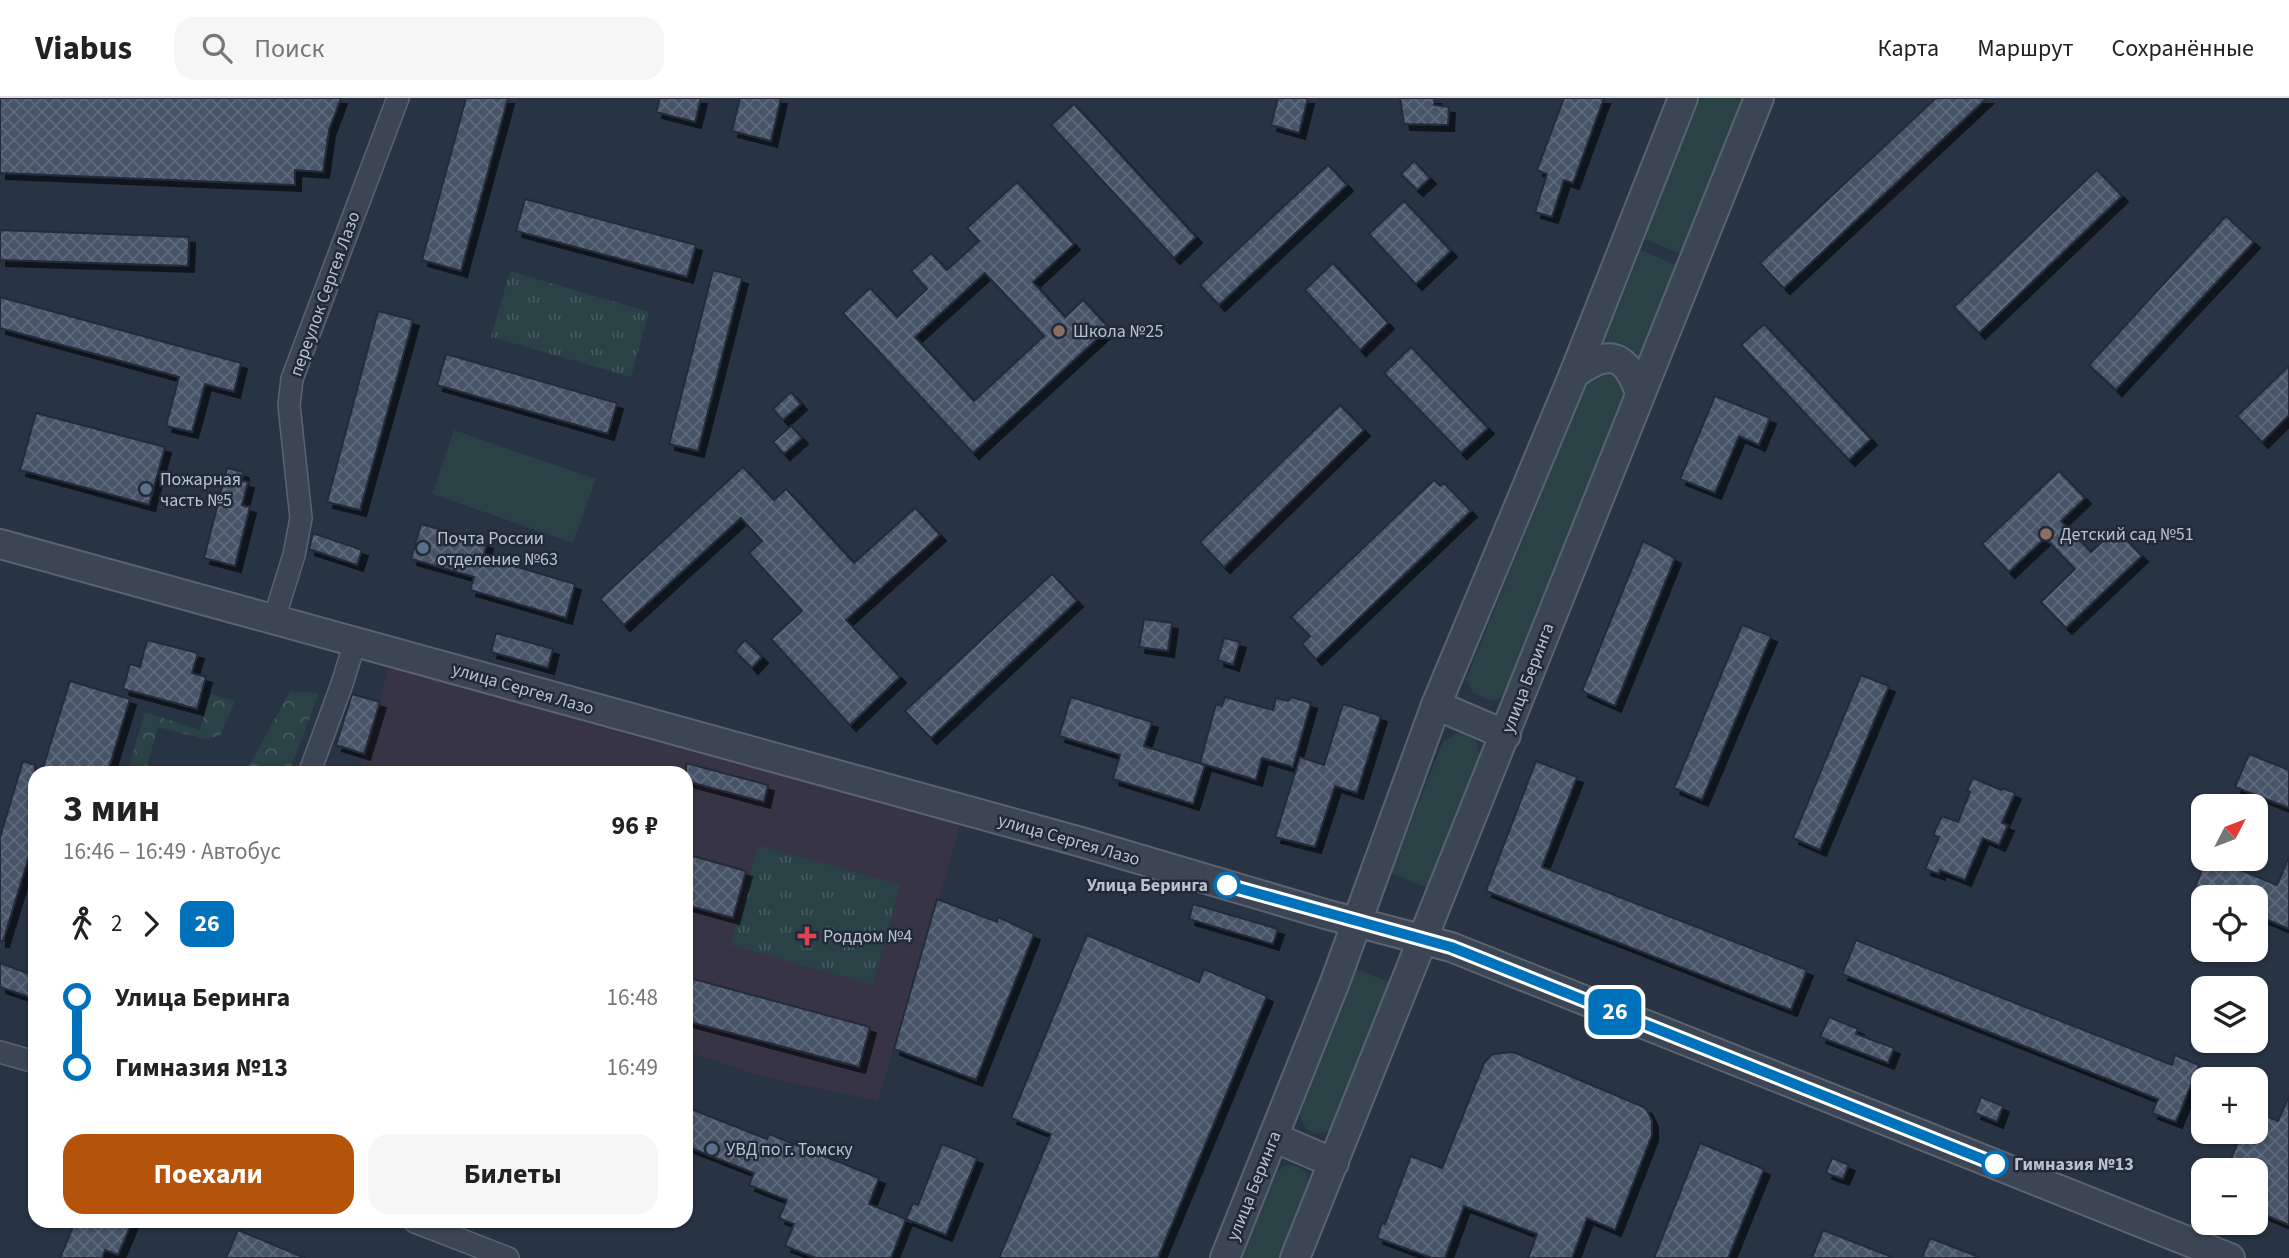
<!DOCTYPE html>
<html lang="ru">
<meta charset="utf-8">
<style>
:root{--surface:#fff;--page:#f6f6f6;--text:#222;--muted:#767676;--line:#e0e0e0;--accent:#b45309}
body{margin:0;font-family:"Source Sans 3",sans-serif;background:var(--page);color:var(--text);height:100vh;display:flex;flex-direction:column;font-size:26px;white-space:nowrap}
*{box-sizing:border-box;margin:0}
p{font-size:23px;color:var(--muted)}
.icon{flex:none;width:38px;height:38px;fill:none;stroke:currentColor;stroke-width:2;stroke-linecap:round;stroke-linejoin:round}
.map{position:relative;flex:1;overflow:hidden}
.sheet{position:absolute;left:28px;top:668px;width:665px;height:462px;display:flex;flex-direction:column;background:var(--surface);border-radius:21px;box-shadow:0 2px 5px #0004}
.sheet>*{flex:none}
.badge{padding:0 14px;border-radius:10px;font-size:24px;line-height:46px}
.needle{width:46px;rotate:48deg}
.fabs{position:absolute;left:2191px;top:696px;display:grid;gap:14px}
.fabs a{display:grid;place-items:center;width:77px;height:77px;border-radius:14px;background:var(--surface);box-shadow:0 2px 5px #0004;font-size:35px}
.map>.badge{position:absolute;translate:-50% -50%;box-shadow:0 0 0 4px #fff}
.legs{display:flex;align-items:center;gap:10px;height:77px;padding:0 35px;font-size:23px}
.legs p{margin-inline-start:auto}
.summary{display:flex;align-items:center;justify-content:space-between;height:119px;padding:0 35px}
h1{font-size:38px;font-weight:700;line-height:52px}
.cta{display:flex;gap:14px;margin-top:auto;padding:14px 35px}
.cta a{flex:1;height:80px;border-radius:21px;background:var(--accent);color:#fff;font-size:28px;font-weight:700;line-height:80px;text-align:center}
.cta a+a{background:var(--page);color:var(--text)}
ul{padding:0 35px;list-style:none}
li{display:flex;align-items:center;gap:24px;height:70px;font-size:26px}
li i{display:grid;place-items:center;width:10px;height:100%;margin:0 9px;background:currentColor}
li i::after{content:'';width:18px;height:18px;margin:-9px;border:5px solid;border-radius:50%;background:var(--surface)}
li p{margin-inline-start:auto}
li:first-child i{background:linear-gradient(#0000 50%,currentColor 0)}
li:last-child i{background:linear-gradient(currentColor 50%,#0000 0)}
header{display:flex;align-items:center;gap:42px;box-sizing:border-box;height:98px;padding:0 35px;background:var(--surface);border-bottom:2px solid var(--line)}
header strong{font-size:33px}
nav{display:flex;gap:38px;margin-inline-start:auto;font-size:24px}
.search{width:490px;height:63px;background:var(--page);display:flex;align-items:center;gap:18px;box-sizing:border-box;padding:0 24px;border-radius:21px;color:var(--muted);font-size:26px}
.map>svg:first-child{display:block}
.medical{fill:#373445}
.grass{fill:#2a4145}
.forest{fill:url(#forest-crowns)}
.park{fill:url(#park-tufts)}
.building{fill:url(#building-cross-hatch);stroke:#232c3b;stroke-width:2;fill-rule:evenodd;filter:url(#shadow)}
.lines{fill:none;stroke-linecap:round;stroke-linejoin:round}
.minor-casing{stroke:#5b6371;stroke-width:24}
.tertiary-casing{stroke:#5b6371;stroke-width:32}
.minor{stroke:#3c4554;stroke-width:21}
.tertiary{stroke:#3c4554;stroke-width:28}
.line-1-casing{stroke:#fff;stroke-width:16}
.line-1{stroke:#0072bc;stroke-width:10}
.education-dot{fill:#8d6e63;stroke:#212a39;stroke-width:2.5}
.service-dot{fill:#5c6f8a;stroke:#212a39;stroke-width:2.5}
.stop-1-dot{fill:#fff;stroke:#0072bc;stroke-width:3.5}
.health-dot{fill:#e0444e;stroke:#212a39;stroke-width:2.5}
.labels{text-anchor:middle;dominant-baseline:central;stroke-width:5;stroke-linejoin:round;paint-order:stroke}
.street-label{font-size:18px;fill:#bac1cd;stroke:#212a39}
.poi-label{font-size:18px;fill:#bac1cd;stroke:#212a39;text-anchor:start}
.stop-label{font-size:18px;font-weight:bold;fill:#bac1cd;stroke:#212a39;text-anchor:end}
</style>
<header>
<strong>Viabus</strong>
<div class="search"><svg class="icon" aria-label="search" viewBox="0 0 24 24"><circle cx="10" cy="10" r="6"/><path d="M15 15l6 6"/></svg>Поиск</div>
<nav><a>Карта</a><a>Маршрут</a><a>Сохранённые</a></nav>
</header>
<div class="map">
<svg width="2289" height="1160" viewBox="0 0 2289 1160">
<defs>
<pattern id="forest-crowns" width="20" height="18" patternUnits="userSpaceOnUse" patternTransform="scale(1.75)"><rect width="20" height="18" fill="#2a4145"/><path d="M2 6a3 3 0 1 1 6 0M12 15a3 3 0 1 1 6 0" fill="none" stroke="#475b5f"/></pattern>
<pattern id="park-tufts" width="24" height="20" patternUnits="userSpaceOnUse" patternTransform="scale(1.75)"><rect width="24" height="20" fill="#2a4145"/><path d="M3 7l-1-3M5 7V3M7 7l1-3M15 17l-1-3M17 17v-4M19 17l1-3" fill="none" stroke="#475b5f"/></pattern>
<pattern id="building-cross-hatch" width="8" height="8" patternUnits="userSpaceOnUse" patternTransform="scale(1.75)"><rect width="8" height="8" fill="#475366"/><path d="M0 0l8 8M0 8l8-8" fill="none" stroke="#5f6a7b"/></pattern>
<filter id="shadow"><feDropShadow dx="6" dy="6" stdDeviation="0" flood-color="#0009"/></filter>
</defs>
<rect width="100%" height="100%" fill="#283344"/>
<polygon class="medical" points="389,567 615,633 962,723 878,1003 760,978 686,953 686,676 357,676 380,604"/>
<g class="grass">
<polygon points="1700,0 1744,0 1681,156 1644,141"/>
<polygon points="1641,152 1678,168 1642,264 1601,249"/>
<polygon points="1605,270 1623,277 1629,292 1506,598 1491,603 1473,595 1466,581 1590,277"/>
<polygon points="454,332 596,381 573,445 432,396"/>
<polygon points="1459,634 1476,642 1480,660 1430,791 1390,775 1443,644"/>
<path d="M1353 870 1392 885 1333 1030C1318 1041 1303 1035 1300 1016Z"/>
<path d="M1289 1067C1303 1068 1310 1076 1309 1089L1280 1160H1242L1276 1075 1284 1068Z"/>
</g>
<g class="forest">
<polygon points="290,593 319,595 289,675 245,675"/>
<polygon points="211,596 235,603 220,638 205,641 158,629 145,675 127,675 145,614 200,632"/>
</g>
<g class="park">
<polygon points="510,173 649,214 631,279 491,239"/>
<polygon points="758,747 900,787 873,887 730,847"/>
</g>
<g class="building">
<polygon points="0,0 341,0 329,32 323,74 295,72 295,87 0,75"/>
<polygon points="466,0 508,0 461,173 422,162"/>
<polygon points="660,0 701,0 695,24 656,14"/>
<polygon points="740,0 781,0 771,43 732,33"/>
<polygon points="1278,0 1308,0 1299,35 1271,27"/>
<polygon points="1400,0 1435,0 1434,7 1449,9 1448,27 1404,26"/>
<polygon points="1564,0 1604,0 1573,85 1564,82 1552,119 1535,114 1547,76 1537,72"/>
<polygon points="1936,0 1987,0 1784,190 1760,165"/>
<polygon points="1074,6 1196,139 1174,160 1051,27"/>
<polygon points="1414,63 1430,80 1417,92 1401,76"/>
<polygon points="1328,67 1347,87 1219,207 1200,187"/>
<polygon points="2097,72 2122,98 1979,235 1954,209"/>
<path d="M1017 84 1074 146 1033 184 1065 219 1083 202 1109 230 973 355 843 215 870 190 897 219 927 191 911 173 931 155 947 172 979 143 967 130ZM985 175 1044 238 974 303 915 239Z"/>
<polygon points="525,101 696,147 687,179 516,133"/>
<polygon points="1404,103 1451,153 1416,186 1369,136"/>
<polygon points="2226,118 2254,144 2116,292 2089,267"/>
<polygon points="0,132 189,139 188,168 0,162"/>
<polygon points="1333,165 1388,225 1360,252 1305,192"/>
<polygon points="713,172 742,180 698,353 669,346"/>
<polygon points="0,199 241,265 234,294 205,286 192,334 166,328 179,279 0,230"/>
<polygon points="378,213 413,222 360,412 327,404"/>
<polygon points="1764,226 1871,341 1849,362 1741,247"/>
<polygon points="1411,249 1488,330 1461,355 1384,275"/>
<polygon points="446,256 617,305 608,336 437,287"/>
<polygon points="2289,268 2289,317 2262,344 2237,318"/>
<polygon points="791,294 801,306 783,322 773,311"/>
<polygon points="1715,298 1770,320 1759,347 1739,338 1715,395 1680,381"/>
<polygon points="1340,307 1364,332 1224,469 1200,444"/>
<polygon points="36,315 165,349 149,407 20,372"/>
<polygon points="791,328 802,340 784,356 773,344"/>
<polygon points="743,369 774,402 786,391 854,465 915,410 940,437 846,522 900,579 850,627 771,541 802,513 749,455 762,443 741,420 624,527 600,501"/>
<polygon points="227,370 243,374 242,383 248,384 242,407 250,409 235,468 204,460"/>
<polygon points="2059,373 2085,400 2061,423 2091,454 2116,431 2142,458 2066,530 2041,504 2075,471 2045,440 2009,474 1982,446"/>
<polygon points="1434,382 1440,388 1444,385 1471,413 1316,561 1302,546 1310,538 1291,519"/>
<polygon points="421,426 487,445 483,459 575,486 566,520 470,492 474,479 411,461"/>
<polygon points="313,435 362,452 357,467 309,451"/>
<polygon points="1643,443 1675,460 1615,608 1582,593"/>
<polygon points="1052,476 1077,503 931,640 905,613"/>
<polygon points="1144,521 1172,525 1168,553 1139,549"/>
<polygon points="1742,527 1771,538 1702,702 1674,690"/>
<polygon points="496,535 553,551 548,570 491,554"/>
<polygon points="1224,540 1240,544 1233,567 1218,562"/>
<polygon points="147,542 198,555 192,575 206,579 197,611 123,591 130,566 140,569"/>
<polygon points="745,542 762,559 752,570 735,553"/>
<polygon points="1861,577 1889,588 1820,752 1793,740"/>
<polygon points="70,583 130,601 107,676 41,676"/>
<polygon points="352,596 380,604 364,656 336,647"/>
<polygon points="1071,599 1152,624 1144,648 1205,667 1193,706 1113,681 1120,657 1059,638"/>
<polygon points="1225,599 1273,612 1276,600 1288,603 1292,599 1311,605 1293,669 1262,660 1256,682 1200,665 1216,606 1222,608"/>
<polygon points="1343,606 1381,618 1357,695 1335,688 1315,749 1275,739 1300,659 1324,667"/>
<polygon points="2249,656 2289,672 2289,710 2235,689"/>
<polygon points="23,663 35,667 35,739 3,843 0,843 0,739"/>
<polygon points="1536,663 1577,679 1542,769 1807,872 1791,912 1486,793"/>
<polygon points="686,665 768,687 764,704 686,683"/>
<polygon points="1973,680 2001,692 2002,690 2015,695 2002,725 2008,727 1999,747 1983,740 1965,782 1940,772 1939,776 1925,771 1939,739 1933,737 1942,718 1958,724 1970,694 1967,693"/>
<polygon points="686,756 746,773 733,820 686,807"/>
<polygon points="2289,759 2289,831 2256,817 2256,800 2212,800 2194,792 2206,761 2214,761 2277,787"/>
<polygon points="937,801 997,824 998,819 1034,836 976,982 894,951"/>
<polygon points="1193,806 1278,831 1273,846 1189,821"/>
<polygon points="1087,837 1199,884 1204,871 1267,898 1158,1160 999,1160 1051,1036 1011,1020"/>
<polygon points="1856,842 2172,967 2175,957 2199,967 2176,1024 2152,1015 2158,1001 1842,876"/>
<polygon points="0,865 35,878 35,901 0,889"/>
<polygon points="686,879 870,929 859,969 686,923"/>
<polygon points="1829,919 1858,931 1856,936 1894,950 1888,965 1820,939"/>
<polygon points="1513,954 1646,1010 1652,1023 1652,1037 1615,1132 1587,1120 1572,1160 1528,1160 1537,1136 1464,1108 1445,1160 1432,1160 1377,1140 1382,1125 1385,1126 1411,1058 1442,1070 1484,965 1493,956"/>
<polygon points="2289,998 2289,1127 2256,1113 2256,1073 2226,1073 2242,1034 2256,1034 2256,1014 2278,1023"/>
<polygon points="1981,999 2003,1008 1997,1024 1975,1015"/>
<polygon points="686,1009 767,1041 769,1036 879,1080 869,1106 906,1121 891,1160 816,1160 785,1148 794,1126 779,1120 787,1102 749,1087 754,1075 686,1048"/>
<polygon points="1700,1045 1764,1071 1728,1160 1654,1160"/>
<polygon points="942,1046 977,1060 946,1137 906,1121 913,1105 918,1107"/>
<polygon points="1832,1060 1849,1067 1843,1081 1826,1075"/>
<polygon points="75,1124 132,1124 118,1157 105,1152 102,1160 60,1160"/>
<polygon points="238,1132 305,1160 226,1160"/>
<polygon points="1823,1132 1892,1159 1892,1160 1812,1160"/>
<polygon points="1930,1140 1979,1159 1979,1160 1922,1160"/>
</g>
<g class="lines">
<defs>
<g id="minor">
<polyline points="274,521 294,457 301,420 289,307 292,281 398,0"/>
<polyline points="309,676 342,586 355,544"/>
<polyline points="0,954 35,964"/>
<polyline points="415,1124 508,1160"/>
</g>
<g id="tertiary">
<path d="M1574 276C1607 252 1625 253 1640 295"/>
<polyline points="0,446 1081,744 1325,816 1451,849 2230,1160"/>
<polyline points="1436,607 1506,637"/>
<polyline points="1273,1039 1334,1065"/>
<polyline points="1225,1160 1335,884 1436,607 1574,276 1683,0"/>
<path d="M1295 1160C1451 774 1603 386 1759 0"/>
</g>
</defs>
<use href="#minor" class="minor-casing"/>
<use href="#tertiary" class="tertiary-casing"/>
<use href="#minor" class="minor"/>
<use href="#tertiary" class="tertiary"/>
</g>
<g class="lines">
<defs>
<polyline id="line-1" points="1227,787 1451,849 1995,1066"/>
</defs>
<use href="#line-1" class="line-1-casing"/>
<use href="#line-1" class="line-1"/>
</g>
<g class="education-dot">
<circle cx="1059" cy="233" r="7"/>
<circle cx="2046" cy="436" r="7"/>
</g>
<g class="service-dot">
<circle cx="146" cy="391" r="7"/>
<circle cx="423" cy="450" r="7"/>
<circle cx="712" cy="1051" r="7"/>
</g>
<g class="stop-1-dot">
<circle cx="1227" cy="787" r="12"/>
<circle cx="1995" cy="1066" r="12"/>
</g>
<path class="health-dot" d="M803.5 827.5h7v7h7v7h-7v7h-7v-7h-7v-7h7z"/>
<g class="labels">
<g class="street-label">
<text transform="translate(325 196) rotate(-70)">переулок Сергея Лазо</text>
<text transform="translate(1528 580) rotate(-69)">улица Беринга</text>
<text transform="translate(523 591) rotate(16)">улица Сергея Лазо</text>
<text transform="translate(1069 742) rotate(16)">улица Сергея Лазо</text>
<text transform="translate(1254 1088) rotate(-68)">улица Беринга</text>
</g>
<g class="poi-label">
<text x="1073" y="233">Школа №25</text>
<text x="160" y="381">Пожарная<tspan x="160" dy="21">часть №5</tspan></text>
<text x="2060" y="436">Детский сад №51</text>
<text x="437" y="440">Почта России<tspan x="437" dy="21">отделение №63</tspan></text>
<text x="823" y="838">Роддом №4</text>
<text x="726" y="1051">УВД по г. Томску</text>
</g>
<g class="stop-label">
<text x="1208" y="787">Улица Беринга</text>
<text x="2014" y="1066" text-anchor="start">Гимназия №13</text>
</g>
</g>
</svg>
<div class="fabs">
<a><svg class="needle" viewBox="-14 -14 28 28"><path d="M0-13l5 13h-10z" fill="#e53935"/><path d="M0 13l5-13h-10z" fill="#767676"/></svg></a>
<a><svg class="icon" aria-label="locate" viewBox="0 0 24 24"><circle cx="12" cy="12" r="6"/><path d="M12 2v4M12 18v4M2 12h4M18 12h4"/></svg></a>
<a><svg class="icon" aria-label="layers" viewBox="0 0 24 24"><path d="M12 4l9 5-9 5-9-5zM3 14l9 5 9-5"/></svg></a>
<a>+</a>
<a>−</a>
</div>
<b class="badge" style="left:1615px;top:914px;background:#0072bc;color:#fff">26</b>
<section class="sheet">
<div class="summary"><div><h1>3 мин</h1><p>16:46 – 16:49 · Автобус</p></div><b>96 ₽</b></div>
<div class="legs"><svg class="icon" aria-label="walk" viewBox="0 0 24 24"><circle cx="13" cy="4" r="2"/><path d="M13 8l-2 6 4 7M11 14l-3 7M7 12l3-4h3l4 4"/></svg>2<svg class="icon" aria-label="forward" viewBox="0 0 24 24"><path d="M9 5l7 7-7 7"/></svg><b class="badge" style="background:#0072bc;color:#fff">26</b></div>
<ul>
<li><i style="color:#0072bc"></i><b>Улица Беринга</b><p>16:48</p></li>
<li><i style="color:#0072bc"></i><b>Гимназия №13</b><p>16:49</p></li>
</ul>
<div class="cta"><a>Поехали</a><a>Билеты</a></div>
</section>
</div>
